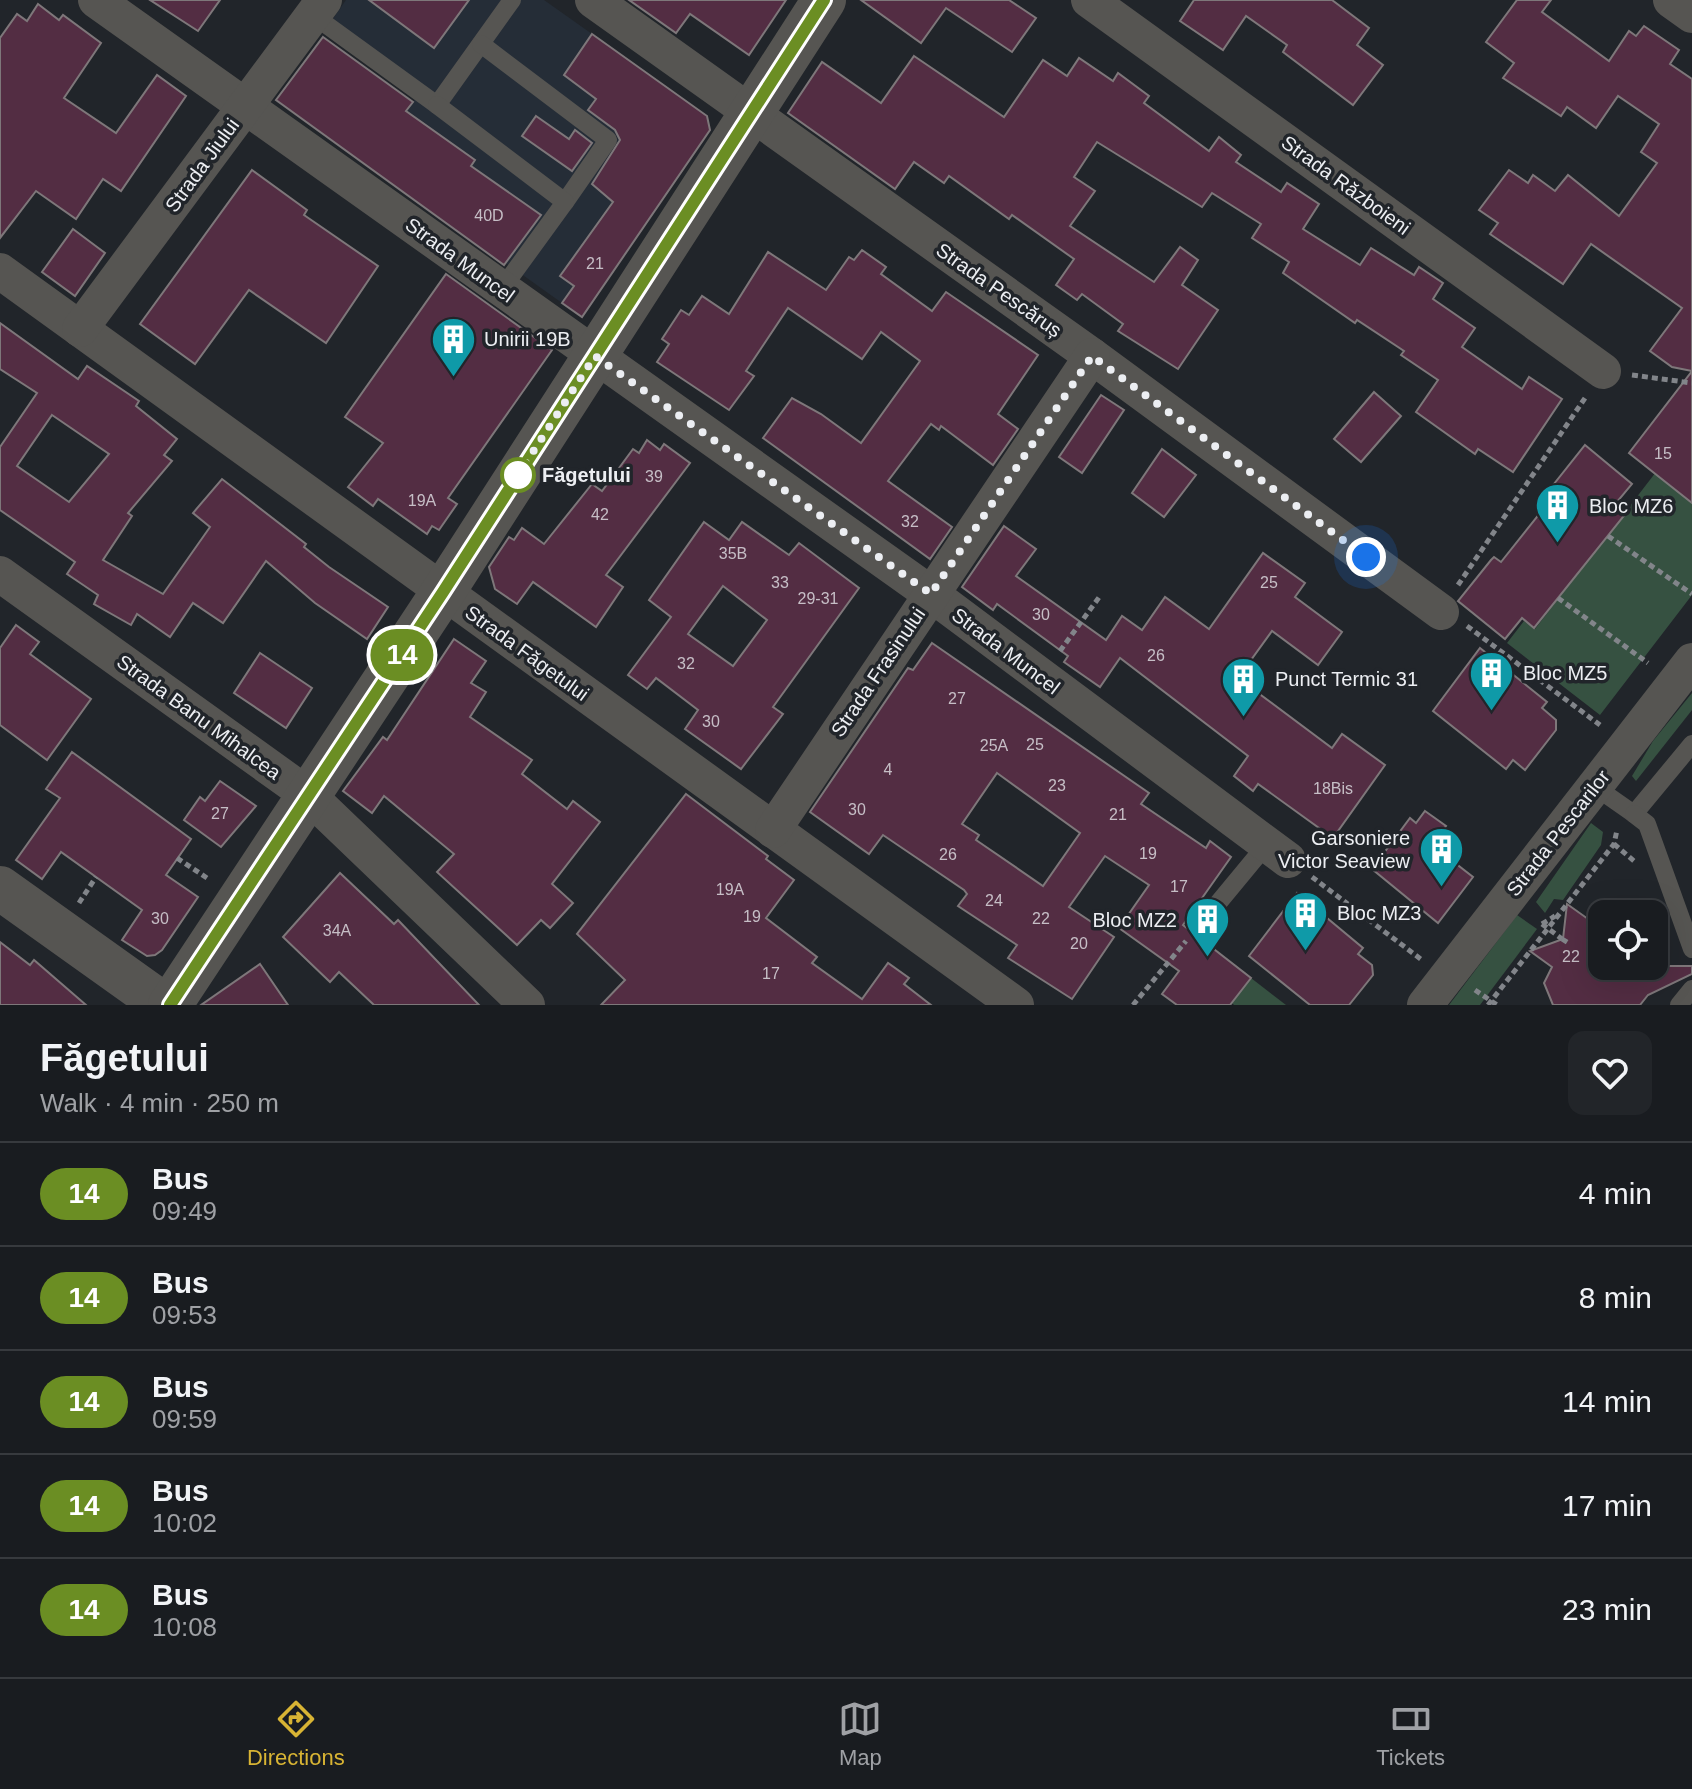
<!DOCTYPE html>
<meta charset="utf-8">
<style>
:root{--surface:#191c20;--page:#222529;--text:#f1f3f6;--muted:#9fa1a5;--line:#373a3e;--accent:#d8b434}
body{margin:0;font-family:Arial,sans-serif;background:var(--page);color:var(--text);height:100vh;display:flex;flex-direction:column;font-size:30px;white-space:nowrap}
*{box-sizing:border-box;margin:0}
p{font-size:26px;color:var(--muted)}
.icon{flex:none;width:44px;height:44px;fill:none;stroke:currentColor;stroke-width:2;stroke-linecap:round;stroke-linejoin:round}
.map{position:relative;height:1005px;overflow:hidden}
.details{display:flex;flex-direction:column;background:var(--surface);flex:1}
.details>*{flex:none}
.badge{padding:0 16px;border-radius:26px;font-size:28px;line-height:52px}
.tools{position:absolute;left:1588px;top:900px;display:grid;gap:16px}
.tools a{display:grid;place-items:center;width:80px;height:80px;border-radius:16px;background:var(--surface);box-shadow:0 8px 32px #0002,0 0 0 2px var(--line);font-size:40px}
.you{position:absolute;width:40px;height:40px;margin:-20px;border:6px solid #fff;border-radius:50%;background:#1a73e8;box-shadow:0 0 0 12px #1a73e833}
.map>.badge{position:absolute;translate:-50% -50%;box-shadow:0 0 0 4px #fff}
.round{display:grid;place-items:center;flex:none;width:84px;height:84px;border-radius:16px;background:var(--page)}
.headline{display:flex;align-items:center;justify-content:space-between;height:136px;padding:0 40px}
h1{font-size:38px;font-weight:700;line-height:60px}
ul{padding:0;list-style:none}
li{display:flex;align-items:center;gap:24px;height:104px;padding:0 40px;border-top:2px solid var(--line)}
li div{flex:1}
li b{display:block;font-size:30px}
li em{font-style:normal}
li .badge{min-width:88px;font-weight:700;text-align:center}
.menu{display:flex;justify-content:space-around;align-items:center;height:112px;border-top:2px solid var(--line);background:var(--surface);font-size:22px;color:var(--muted)}
.menu a{display:grid;justify-items:center;gap:4px}
.menu .current{color:var(--accent)}
.map>svg:first-child{display:block}
.built{fill:#252d37}
.green{fill:#365141}
.building{fill:#532d43;stroke:#7e777a;stroke-width:2;fill-rule:evenodd}
.lines{fill:none;stroke-linecap:round;stroke-linejoin:round}
.path{stroke:#82858a;stroke-width:5;stroke-dasharray:6 4;stroke-linecap:butt}
.service{stroke:#565552;stroke-width:18}
.minor{stroke:#565552;stroke-width:36}
.tertiary{stroke:#565552;stroke-width:44}
.path-bridge{stroke:#82858a;stroke-width:5;stroke-dasharray:6 4;stroke-linecap:butt}
.line-casing{stroke:#fff;stroke-width:18}
.line{stroke:#6b8e23;stroke-width:12}
.walk{stroke:#eceef2;stroke-width:8;stroke-dasharray:0 14.4}
.stop-dot{fill:#fff;stroke:#6b8e23;stroke-width:4}
.labels{text-anchor:middle;dominant-baseline:central;stroke-width:7;stroke-linejoin:round;paint-order:stroke}
.number-label{font-size:16px;fill:#c6bec6}
.street-label{font-size:20px;fill:#eceef2;stroke:#21252a}
.poi-label{font-size:20px;fill:#eceef2;stroke:#21252a;text-anchor:start}
.stop-label{font-size:20px;font-weight:bold;fill:#eceef2;stroke:#21252a;text-anchor:start}
</style>
<div class="map">
<svg width="1692" height="1005" viewBox="0 0 1692 1005">
<rect width="100%" height="100%" fill="#21252a"/>
<polygon class="built" points="346,0 544,0 626,58 645,141 614,201 561,276 574,286 562,303 437,214 391,133 415,99 323,33"/>
<g class="green">
<polygon points="1656,472 1692,500 1692,595 1600,715 1507,643 1524,621 1535,629"/>
<polygon points="1692,693 1692,710 1636,781 1632,776 1653,741"/>
<polygon points="1591,823 1603,832 1601,845 1563,900 1554,899 1545,913 1536,902"/>
<polygon points="1517,915 1537,929 1480,1005 1449,1005"/>
<polygon points="1251,978 1286,1005 1234,1005 1232,1003"/>
</g>
<g class="building">
<polygon points="150,0 220,0 198,31"/>
<polygon points="369,0 469,0 434,48"/>
<polygon points="629,0 786,0 749,55 690,14 676,33"/>
<polygon points="861,0 1009,0 1036,18 1012,52 946,8 921,43"/>
<polygon points="1194,0 1332,0 1369,28 1357,45 1383,65 1353,105 1283,52 1287,45 1246,16 1223,50 1180,21"/>
<polygon points="1517,0 1551,0 1542,12 1609,61 1629,31 1636,36 1644,26 1679,50 1670,64 1692,79 1692,503 1629,453 1692,371 1672,367 1650,351 1682,308 1591,244 1563,284 1490,234 1498,223 1479,210 1509,170 1528,183 1533,175 1555,191 1568,175 1619,216 1657,163 1641,152 1659,124 1618,96 1596,128 1567,107 1561,116 1503,78 1514,63 1486,42"/>
<polygon points="38,4 59,20 63,15 101,43 64,98 116,133 157,75 186,96 121,191 103,179 76,219 36,191 0,238 0,38 17,14 27,21"/>
<polygon points="592,34 707,116 710,130 582,317 562,303 574,286 560,276 613,202 592,184 620,140 615,130 588,110 596,99 564,75"/>
<polygon points="323,37 413,102 406,111 475,160 471,166 541,215 504,265 276,100"/>
<polygon points="914,56 1004,117 1043,60 1067,76 1079,58 1113,81 1118,73 1149,96 1144,103 1209,151 1219,137 1241,155 1236,162 1281,192 1287,183 1319,204 1303,229 1360,265 1371,248 1414,275 1419,267 1443,283 1433,299 1475,328 1462,347 1522,389 1529,377 1562,399 1513,472 1478,449 1475,454 1416,412 1438,380 1401,355 1404,351 1357,320 1355,323 1283,273 1289,262 1252,238 1261,224 1212,193 1202,207 1097,142 1074,177 1095,191 1070,226 1154,282 1180,247 1198,260 1182,285 1218,310 1178,369 1118,331 1123,324 1082,294 1077,300 1056,285 1074,259 1012,215 1009,219 949,176 944,183 914,162 895,189 788,113 822,62 881,103"/>
<polygon points="536,116 569,139 575,130 592,143 572,171 522,136"/>
<polygon points="252,170 307,210 304,215 378,266 326,343 249,290 195,364 140,324"/>
<polygon points="73,229 105,253 75,296 42,272"/>
<polygon points="862,250 886,267 881,274 932,311 946,292 1038,355 998,414 1018,429 993,465 941,426 939,430 931,424 888,481 952,527 930,559 763,438 792,398 821,414 861,443 920,361 881,332 862,359 788,308 746,371 754,376 729,410 657,362 669,344 662,339 681,310 689,315 702,296 729,314 768,252 826,290 849,257 854,260"/>
<polygon points="446,274 552,350 448,498 457,504 439,530 432,526 427,534 378,499 373,506 348,487 383,443 345,417"/>
<path d="M0 323 78 379 87 366 139 401 136 406 177 439 164 455 172 461 128 513 132 516 103 560 163 594 210 527 193 513 222 479 306 544 304 547 329 567 388 607 367 639 315 603 266 561 223 623 193 603 170 637 137 614 131 625 94 604 98 595 67 574 75 562 0 510V447L37 393 0 369ZM52 415 109 454 69 502 17 466Z"/>
<polygon points="1374,392 1401,416 1361,462 1334,439"/>
<polygon points="1101,395 1124,410 1082,473 1059,457"/>
<polygon points="647,440 660,450 664,444 690,463 606,575 623,587 596,627 533,582 517,604 495,589 489,567 509,537 514,540 522,528 544,544 592,484 602,491 633,449 639,453"/>
<polygon points="1585,445 1632,484 1616,503 1627,512 1534,628 1522,618 1505,639 1458,601 1491,560 1494,557 1501,562 1552,498 1546,494"/>
<polygon points="1162,449 1196,475 1164,517 1132,493"/>
<path d="M704 522 729 540 742 522 789 555 799 543 859 588 773 707 783 714 741 769 685 729 698 710 656 678 647 689 628 675 671 617 649 600ZM723 586 767 620 733 666 688 634Z"/>
<polygon points="1004,526 1036,549 1016,576 1106,640 1122,616 1142,630 1165,597 1209,629 1263,553 1305,583 1295,597 1342,632 1318,665 1272,631 1238,678 1332,748 1342,734 1385,765 1333,838 1258,784 1253,791 1234,776 1248,756 1120,658 1100,687 1064,662 1068,656 997,604 993,610 962,587"/>
<polygon points="16,625 39,642 30,654 91,699 47,760 0,725 0,648"/>
<polygon points="454,639 486,661 471,683 486,692 470,717 532,760 522,774 567,809 573,801 600,822 552,884 573,903 550,928 541,920 517,945 437,872 454,854 384,796 372,813 343,791 383,737 387,740"/>
<path d="M932 643 1149 793 1141 804 1206 848 1210 841 1231 857 1183 925 1251 978 1230 1005H1177L1162 994 1179 971 1119 928 1149 885 1105 856 1069 907 1114 937 1072 999 1008 958 1017 945 958 906 967 894 964 890 883 835 869 854 810 812 908 668 913 670ZM997 773 1080 833 1043 886 976 840 979 835 962 824Z"/>
<polygon points="1480,648 1547,702 1542,708 1556,720 1556,730 1525,770 1513,760 1506,769 1433,711"/>
<polygon points="260,653 312,688 286,728 234,693"/>
<polygon points="72,752 191,839 166,875 198,897 162,950 155,955 147,956 122,940 142,910 61,852 42,879 16,860 60,798 46,789"/>
<polygon points="220,781 256,806 221,847 184,820 200,797 205,801"/>
<polygon points="686,794 768,856 766,859 794,880 766,918 817,957 812,963 862,999 888,963 909,978 904,984 931,1005 601,1005 625,980 577,934"/>
<polygon points="1425,811 1446,826 1432,845 1473,877 1438,923 1372,869 1410,818 1416,823"/>
<polygon points="340,873 394,924 398,920 479,1005 374,1005 339,972 330,982 283,937"/>
<polygon points="1297,893 1363,948 1358,954 1372,965 1373,975 1349,1005 1310,1005 1249,956"/>
<polygon points="1602,902 1602,966 1692,966 1692,974 1648,995 1640,1005 1553,1005 1544,983 1552,967 1530,951 1563,939 1567,904 1588,919"/>
<polygon points="0,942 30,965 34,960 86,1005 0,1005"/>
<polygon points="260,964 288,1005 201,1005"/>
</g>
<g class="lines">
<g class="path">
<polyline points="1632,375 1692,383"/>
<polyline points="1608,536 1692,594"/>
<polyline points="1458,585 1585,398"/>
<polyline points="1558,598 1648,663"/>
<polyline points="1467,626 1600,725"/>
<polyline points="1060,651 1100,596"/>
<polyline points="1614,844 1634,861"/>
<polyline points="177,858 210,880"/>
<polyline points="1312,877 1422,960"/>
<polyline points="79,903 96,877"/>
<polyline points="1542,924 1555,916"/>
<polyline points="1562,939 1570,944"/>
<polyline points="1475,990 1497,1005"/>
<polyline points="1133,1005 1186,941"/>
<polyline points="1488,1005 1614,844 1617,830"/>
</g>
<g class="service">
<polyline points="313,15 437,105 512,0"/>
<polyline points="481,44 608,140 565,202"/>
<polyline points="437,105 565,202 501,290"/>
<polyline points="1594,786 1634,814 1692,744"/>
<polyline points="1634,814 1647,824 1692,949"/>
<polyline points="1200,925 1267,844"/>
<polyline points="1679,1005 1692,989"/>
</g>
<g class="minor">
<polyline points="96,0 931,594 1288,860"/>
<polyline points="593,0 1092,356 1441,612"/>
<polyline points="1089,0 1603,371"/>
<polyline points="1671,0 1692,15"/>
<polyline points="0,271 1016,1005"/>
<polyline points="80,329 324,0"/>
<polyline points="0,574 308,795 527,1005"/>
<polyline points="773,830 1092,356"/>
<polyline points="1425,1005 1692,661"/>
</g>
<g class="tertiary">
<polyline points="0,888 164,1005"/>
<polyline points="170,1005 443,592 824,0"/>
</g>
<polyline class="path-bridge" points="1542,924 1562,939"/>
</g>
<g class="lines">
<defs>
<polyline id="line" points="170,1005 443,592 824,0"/>
</defs>
<use href="#line" class="line-casing"/>
<use href="#line" class="line"/>
<polyline class="walk" points="518,475 595,356 931,594 1092,356 1366,557"/>
</g>
<defs>
<symbol id="building-pin" viewBox="-11 -11 22 30"><path d="M0 17L-7.5 6A9.5 9.5 0 1 1 7.5 6Z" fill="#0f9aa8" stroke="#21252a"/><path d="M-4-6H4V6H1V3H-1V6H-4ZM-2.5-4.3h1.7v1.8h-1.7ZM.8-4.3h1.7v1.8H.8ZM-2.5-1h1.7V.8h-1.7ZM.8-1h1.7V.8H.8Z" fill="#fff"/></symbol>
</defs>
<g fill-rule="evenodd">
<use href="#building-pin" x="428" y="314" width="51" height="69"/>
<use href="#building-pin" x="1532" y="480" width="51" height="69"/>
<use href="#building-pin" x="1466" y="648" width="51" height="69"/>
<use href="#building-pin" x="1218" y="654" width="51" height="69"/>
<use href="#building-pin" x="1416" y="824" width="51" height="69"/>
<use href="#building-pin" x="1280" y="888" width="51" height="69"/>
<use href="#building-pin" x="1182" y="894" width="51" height="69"/>
</g>
<circle class="stop-dot" cx="518" cy="475" r="16"/>
<g class="labels">
<g class="number-label">
<text x="489" y="215">40D</text>
<text x="595" y="263">21</text>
<text x="1663" y="453">15</text>
<text x="654" y="476">39</text>
<text x="422" y="500">19A</text>
<text x="600" y="514">42</text>
<text x="910" y="521">32</text>
<text x="733" y="553">35B</text>
<text x="780" y="582">33</text>
<text x="1269" y="582">25</text>
<text x="818" y="598">29-31</text>
<text x="1041" y="614">30</text>
<text x="1156" y="655">26</text>
<text x="686" y="663">32</text>
<text x="957" y="698">27</text>
<text x="711" y="721">30</text>
<text x="1035" y="744">25</text>
<text x="994" y="745">25A</text>
<text x="888" y="769">4</text>
<text x="1057" y="785">23</text>
<text x="1333" y="788">18Bis</text>
<text x="857" y="809">30</text>
<text x="220" y="813">27</text>
<text x="1118" y="814">21</text>
<text x="1148" y="853">19</text>
<text x="948" y="854">26</text>
<text x="1179" y="886">17</text>
<text x="730" y="889">19A</text>
<text x="994" y="900">24</text>
<text x="752" y="916">19</text>
<text x="160" y="918">30</text>
<text x="1041" y="918">22</text>
<text x="337" y="930">34A</text>
<text x="1079" y="943">20</text>
<text x="1571" y="956">22</text>
<text x="771" y="973">17</text>
</g>
<g class="street-label">
<text transform="translate(202 165) rotate(-54)">Strada Jiului</text>
<text transform="translate(1346 185) rotate(36)">Strada Războieni</text>
<text transform="translate(460 260) rotate(36)">Strada Muncel</text>
<text transform="translate(999 290) rotate(35)">Strada Pescăruș</text>
<text transform="translate(1006 651) rotate(37)">Strada Muncel</text>
<text transform="translate(527 653) rotate(36)">Strada Făgetului</text>
<text transform="translate(878 672) rotate(-56)">Strada Frasinului</text>
<text transform="translate(199 717) rotate(36)">Strada Banu Mihalcea</text>
<text transform="translate(1558 833) rotate(-52)">Strada Pescarilor</text>
</g>
<g class="poi-label">
<text x="484" y="339">Unirii 19B</text>
<text x="1589" y="506">Bloc MZ6</text>
<text x="1523" y="673">Bloc MZ5</text>
<text x="1275" y="679">Punct Termic 31</text>
<text x="1410" y="838" text-anchor="end">Garsoniere<tspan x="1410" dy="23">Victor Seaview</tspan></text>
<text x="1337" y="913">Bloc MZ3</text>
<text x="1177" y="920" text-anchor="end">Bloc MZ2</text>
</g>
<g class="stop-label">
<text x="542" y="475">Făgetului</text>
</g>
</g>
</svg>
<div class="tools">
<a><svg class="icon" aria-label="locate" viewBox="0 0 24 24"><circle cx="12" cy="12" r="6"/><path d="M12 2v4M12 18v4M2 12h4M18 12h4"/></svg></a>
</div>
<div class="you" style="left:1366px;top:557px"></div>
<b class="badge" style="left:402px;top:655px;background:#6b8e23;color:#fff">14</b>
</div>
<section class="details">
<div class="headline"><div><h1>Făgetului</h1><p>Walk · 4 min · 250 m</p></div><a class="round"><svg class="icon" aria-label="heart" viewBox="0 0 24 24"><path d="M12 20l-8-8c-3-5 5-10 8-4 3-6 11-1 8 4z"/></svg></a></div>
<ul>
<li><span class="badge" style="background:#6b8e23;color:#fff">14</span><div><b>Bus</b><p>09:49</p></div><em>4 min</em></li>
<li><span class="badge" style="background:#6b8e23;color:#fff">14</span><div><b>Bus</b><p>09:53</p></div><em>8 min</em></li>
<li><span class="badge" style="background:#6b8e23;color:#fff">14</span><div><b>Bus</b><p>09:59</p></div><em>14 min</em></li>
<li><span class="badge" style="background:#6b8e23;color:#fff">14</span><div><b>Bus</b><p>10:02</p></div><em>17 min</em></li>
<li><span class="badge" style="background:#6b8e23;color:#fff">14</span><div><b>Bus</b><p>10:08</p></div><em>23 min</em></li>
</ul>
</section>
<nav class="menu">
<a class="current"><svg class="icon" aria-label="directions" viewBox="0 0 24 24"><path d="M12 3l9 9-9 9-9-9zM9 14v-3h6M13 9l2 2-2 2"/></svg>Directions</a>
<a><svg class="icon" aria-label="map" viewBox="0 0 24 24"><path d="M3 6l6-2 6 2 6-2v14l-6 2-6-2-6 2zM9 4v14M15 6v14"/></svg>Map</a>
<a><svg class="icon" aria-label="tickets" viewBox="0 0 24 24"><path d="M3 7h18v10H3zM15 7v10"/></svg>Tickets</a>
</nav>
